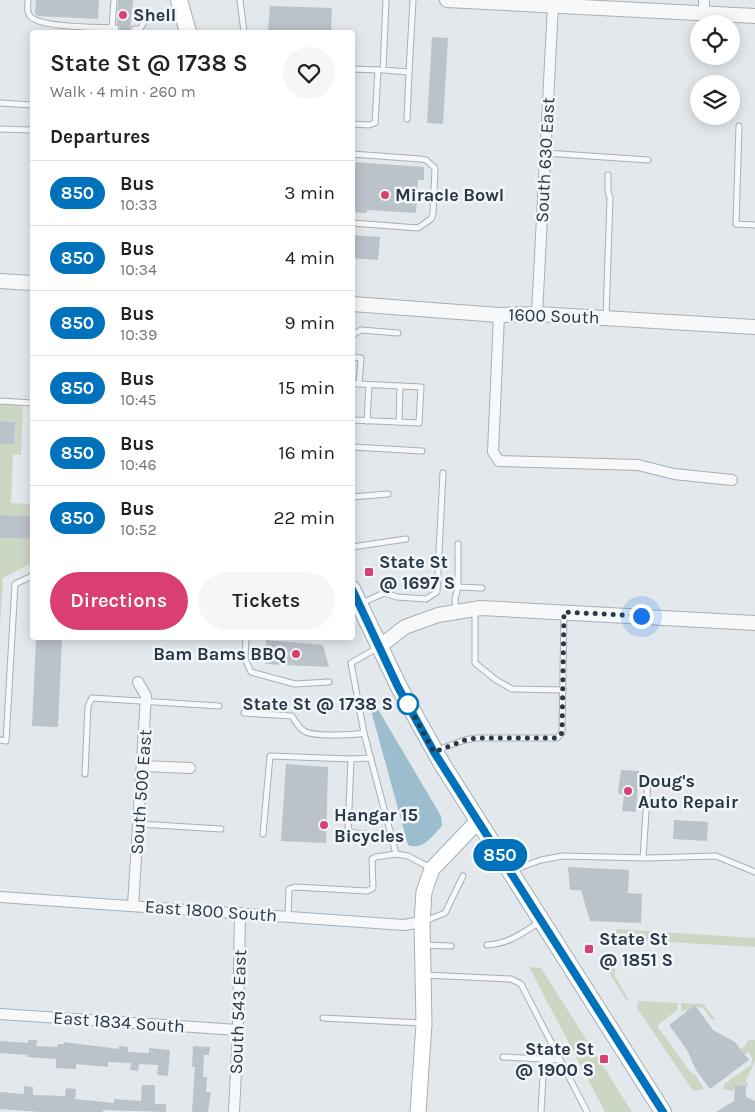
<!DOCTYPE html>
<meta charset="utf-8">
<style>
:root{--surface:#fff;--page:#f6f6f6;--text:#222;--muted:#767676;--line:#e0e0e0;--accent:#d94071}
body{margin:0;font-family:Karla,sans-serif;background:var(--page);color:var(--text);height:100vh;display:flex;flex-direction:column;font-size:19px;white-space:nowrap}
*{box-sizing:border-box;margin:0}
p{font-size:16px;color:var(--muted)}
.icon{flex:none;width:28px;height:28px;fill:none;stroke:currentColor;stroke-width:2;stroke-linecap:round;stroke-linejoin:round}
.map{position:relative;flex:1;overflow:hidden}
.details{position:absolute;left:30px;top:30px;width:325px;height:610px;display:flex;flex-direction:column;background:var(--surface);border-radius:5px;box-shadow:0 2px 12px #0003}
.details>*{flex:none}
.badge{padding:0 10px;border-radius:16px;font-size:18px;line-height:32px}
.controls{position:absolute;left:690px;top:15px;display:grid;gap:10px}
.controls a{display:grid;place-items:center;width:50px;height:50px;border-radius:50%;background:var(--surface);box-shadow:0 2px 12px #0003;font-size:25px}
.you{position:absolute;width:25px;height:25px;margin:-12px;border:4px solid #fff;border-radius:50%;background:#1a73e8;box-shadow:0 0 0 8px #1a73e833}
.map>.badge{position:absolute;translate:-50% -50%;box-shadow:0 0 0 2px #fff}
h2{padding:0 20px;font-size:19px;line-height:45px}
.round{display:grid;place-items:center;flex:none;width:52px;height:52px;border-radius:26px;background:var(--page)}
.overview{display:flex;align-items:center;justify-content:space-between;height:85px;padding:0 20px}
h1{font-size:24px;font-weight:600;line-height:38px}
.button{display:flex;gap:10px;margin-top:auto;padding:10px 20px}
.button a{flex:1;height:58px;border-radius:30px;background:var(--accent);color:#fff;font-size:20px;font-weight:600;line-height:58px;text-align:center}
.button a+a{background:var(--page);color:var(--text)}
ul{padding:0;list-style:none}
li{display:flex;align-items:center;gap:15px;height:65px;padding:0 20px;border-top:1px solid var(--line)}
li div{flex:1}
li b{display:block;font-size:19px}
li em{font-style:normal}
li .badge{min-width:55px;font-weight:700;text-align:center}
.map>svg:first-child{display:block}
.green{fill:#ccd7c3}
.water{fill:#9bbdce}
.building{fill:#bac2ca}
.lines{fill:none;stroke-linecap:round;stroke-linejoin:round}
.service-casing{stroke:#a7b0b7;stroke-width:7}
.minor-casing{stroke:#a7b0b7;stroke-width:12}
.tertiary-casing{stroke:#a7b0b7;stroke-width:16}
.secondary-casing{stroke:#a7b0b7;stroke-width:17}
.primary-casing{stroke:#a1afb9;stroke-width:18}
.service{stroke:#f6f8fa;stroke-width:5}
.minor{stroke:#f6f8fa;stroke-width:10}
.tertiary{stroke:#f6f8fa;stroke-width:14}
.secondary{stroke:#fff;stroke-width:15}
.primary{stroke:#fff;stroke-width:16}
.line-casing{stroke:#fff;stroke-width:11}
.line{stroke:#0072bc;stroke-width:8}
.walk{stroke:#293846;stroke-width:5;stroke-dasharray:0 9}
.poi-dot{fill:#d94071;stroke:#f3f6f9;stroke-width:2}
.stop-dot{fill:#fff;stroke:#0072bc;stroke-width:2.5}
.labels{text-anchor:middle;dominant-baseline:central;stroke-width:5;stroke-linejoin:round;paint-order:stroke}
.poi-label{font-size:18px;font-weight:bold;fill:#293846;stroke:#f3f6f9;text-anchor:start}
.street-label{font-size:18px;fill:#293846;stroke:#f3f6f9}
.stop-label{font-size:18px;font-weight:bold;fill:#293846;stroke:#f3f6f9;text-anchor:end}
</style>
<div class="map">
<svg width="755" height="1112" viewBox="0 0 755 1112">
<rect width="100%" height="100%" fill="#e3e8ec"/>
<g class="green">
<polygon points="0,404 23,405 21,455 13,455 11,503 32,504 32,516 0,515 0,444 14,444 15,422 0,421"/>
<polygon points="0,538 32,539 32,563 3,578 0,627"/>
<polygon points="616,929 755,938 755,947 615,939"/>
<polygon points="615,962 615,976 628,999 627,1001 606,968"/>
<polygon points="529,967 541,968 632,1112 605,1112"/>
<polygon points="638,1001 678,1003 677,1010 657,1026 692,1074 694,1073 704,1089 693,1091 637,1008"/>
<polygon points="681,1003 703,1004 715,1019 712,1020 703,1008 695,1006 687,1011 685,1010 681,1012"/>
<path d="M748 1040H755V1060L746 1081 749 1086 735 1085 734 1091 723 1089 724 1084 751 1065C753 1059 752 1056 748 1052L744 1054 741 1049 746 1045Z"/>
</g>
<path class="water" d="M373 701 441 816 442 826C432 836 423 851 408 845L369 703Z"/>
<g class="building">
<polygon points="36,0 99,0 98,19 38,16 35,14"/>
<polygon points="118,0 133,0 130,31 120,30 120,26 117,24"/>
<polygon points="270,6 332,8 331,32 268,32"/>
<polygon points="432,37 448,38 443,124 427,123"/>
<polygon points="352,162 424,167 424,180 418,180 416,213 367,210 367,213 352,212"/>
<polygon points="352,235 380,237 378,260 352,258"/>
<polygon points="0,421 15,422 14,444 0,444"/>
<polygon points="0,515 32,516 32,539 0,538"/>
<polygon points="36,638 62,638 58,727 32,726"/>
<polygon points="266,640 323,645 329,667 265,664"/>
<polygon points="286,764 328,767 326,843 281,841"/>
<polygon points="621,770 639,771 636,812 622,811 624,795 619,794 618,791"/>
<polygon points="674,820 708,822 707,841 673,839"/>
<polygon points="568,867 629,870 628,893 642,894 641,923 590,921 581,890 570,890"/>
<polygon points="695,1005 713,1030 735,1042 749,1060 710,1089 696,1070 687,1050 669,1025"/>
<polygon points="28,1040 37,1040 36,1046 57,1047 58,1044 64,1044 64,1042 119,1049 119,1046 128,1047 128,1052 149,1053 149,1048 170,1050 168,1076 157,1075 158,1065 139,1064 138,1071 130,1070 131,1063 108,1062 108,1067 76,1064 76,1069 56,1068 56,1059 27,1057 27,1055 0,1053 0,1041 28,1043"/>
<polygon points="193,1046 210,1047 209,1055 204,1055 203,1077 207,1077 206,1092 211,1092 208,1112 192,1112 195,1067 192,1067"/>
<polygon points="142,1085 155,1085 155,1104 166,1104 166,1112 103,1110 103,1112 40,1112 0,1109 0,1092 24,1094 24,1086 33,1087 33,1095 65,1096 66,1088 76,1089 75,1099 114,1103 114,1099 141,1101"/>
<polygon points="735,1085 746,1086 746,1097 755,1101 755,1112 716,1112 734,1101"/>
</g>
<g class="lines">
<defs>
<g id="service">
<path d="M28 0C28 5 26 11 30 16 39 28 99 27 116 28"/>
<polyline points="240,0 244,32"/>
<polyline points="386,0 383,70 409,72 413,0"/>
<polyline points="112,28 114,0"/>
<polyline points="134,29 140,29 144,22"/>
<polyline points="352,69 379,70"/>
<polyline points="0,103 32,105"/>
<polyline points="407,119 409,72"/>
<polyline points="352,124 369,125 375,123 378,70"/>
<polyline points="739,126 736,224 755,225"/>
<polyline points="0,129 32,130"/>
<polyline points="545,153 648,160"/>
<polyline points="352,154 420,159 426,160 435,168 433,214 431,219 418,228 352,223"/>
<polyline points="606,317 610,198 608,191 608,175"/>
<polyline points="352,335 361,330 398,333"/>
<polyline points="352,357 361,358 359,384 352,383"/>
<polyline points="0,401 32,403"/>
<polyline points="352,420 419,423 421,387 359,384"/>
<polyline points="367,421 369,385"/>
<polyline points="399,422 400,386"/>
<polyline points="352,447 422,451"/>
<polyline points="352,497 388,494"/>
<polyline points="352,547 406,539"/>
<polyline points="458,587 482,588"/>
<polyline points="362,603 384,593 397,597 426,599 437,592 443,473"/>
<polyline points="475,610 475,663 496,680 512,689 563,690"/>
<polyline points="456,612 455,599 458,587 458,544"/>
<polyline points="246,638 245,659 251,672 295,684 329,682"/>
<polyline points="379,647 351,663 364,733 396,854 408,856 431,868"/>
<path d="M244 713 292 716C295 721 299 728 304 731 313 737 354 735 364 733"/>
<polyline points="0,740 6,741 15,584 32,576"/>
<polyline points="437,750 465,740 476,738 557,738 562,733 564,613"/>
<polyline points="351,759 348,832 391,837"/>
<polyline points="85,774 88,706 92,698 219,706"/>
<polyline points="139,824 221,829"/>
<polyline points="263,834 270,756 351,759 371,758"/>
<polyline points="643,858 648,781"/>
<polyline points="513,870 541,860 563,856 647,858 716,856 755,872"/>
<polyline points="288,916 289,889 295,887 367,891 373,888 372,859 376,857 396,854"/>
<polyline points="425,921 445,913 463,876"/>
<polyline points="424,945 451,946"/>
<path d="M487 945C509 944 522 933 540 922"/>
<polyline points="424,975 511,979 521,984 587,1112"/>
<polyline points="323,1018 421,1023"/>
<polyline points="503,1057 560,1060"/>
<polyline points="541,1112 544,1059"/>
</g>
<g id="minor">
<polyline points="704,13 704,0"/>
<polyline points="537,314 553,5 552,1"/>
<polyline points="499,315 493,452 499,461 638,465 674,474 732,480"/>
<polyline points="143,766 190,768"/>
<polyline points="0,897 404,925 422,922"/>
<polyline points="133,905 146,696 138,682"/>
<polyline points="0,1014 238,1030"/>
<polyline points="234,1112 238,1030 240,913"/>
</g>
<g id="tertiary">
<polyline points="447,0 755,16"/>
<polyline points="0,281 32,283"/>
<polyline points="352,304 499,315 537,314 755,327"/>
<polyline points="379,647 405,627 438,615 481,608 755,623"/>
</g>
<polyline id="secondary" points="418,1112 424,1024 422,922 424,892 432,869 478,821"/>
<g id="primary">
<polyline points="179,0 188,32"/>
<polyline points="352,589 399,687 442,764 663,1112"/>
</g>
</defs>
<use href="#service" class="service-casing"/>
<use href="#minor" class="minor-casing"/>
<use href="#tertiary" class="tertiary-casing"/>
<use href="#secondary" class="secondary-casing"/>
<use href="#primary" class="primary-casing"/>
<use href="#service" class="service"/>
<use href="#minor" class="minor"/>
<use href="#tertiary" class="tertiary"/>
<use href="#secondary" class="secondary"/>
<use href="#primary" class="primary"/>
</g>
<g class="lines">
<defs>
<polyline id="line" points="352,589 398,687 434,752 663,1112"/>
</defs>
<use href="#line" class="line-casing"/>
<use href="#line" class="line"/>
<polyline class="walk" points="408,704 405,699 434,752 465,740 476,738 557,738 562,733 564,612 641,616"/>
</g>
<g class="poi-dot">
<circle cx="123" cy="15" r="5"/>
<circle cx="385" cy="195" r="5"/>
<rect x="364" y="567" width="10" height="10" rx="2.5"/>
<circle cx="296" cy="654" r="5"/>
<circle cx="628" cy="791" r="5"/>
<circle cx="324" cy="825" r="5"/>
<rect x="584" y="944" width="10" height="10" rx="2.5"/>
<rect x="599" y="1054" width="10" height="10" rx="2.5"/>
</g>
<circle class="stop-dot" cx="408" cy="704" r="10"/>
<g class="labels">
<g class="poi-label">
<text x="133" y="15">Shell</text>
<text x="395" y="195">Miracle Bowl</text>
<text x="379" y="562">State St<tspan x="379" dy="21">@ 1697 S</tspan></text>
<text x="286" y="654" text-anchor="end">Bam Bams BBQ</text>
<text x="638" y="781">Doug's<tspan x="638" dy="21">Auto Repair</tspan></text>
<text x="334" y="815">Hangar 15<tspan x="334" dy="21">Bicycles</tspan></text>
<text x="599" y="939">State St<tspan x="599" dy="21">@ 1851 S</tspan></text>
<text x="594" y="1049" text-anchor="end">State St<tspan x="594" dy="21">@ 1900 S</tspan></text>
</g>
<g class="street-label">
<text transform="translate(545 160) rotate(-87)">South 630 East</text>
<text transform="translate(554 316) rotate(2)">1600 South</text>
<text transform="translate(141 792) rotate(-86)">South 500 East</text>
<text transform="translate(211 911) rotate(4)">East 1800 South</text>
<text transform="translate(238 1012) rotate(-88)">South 543 East</text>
<text transform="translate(119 1022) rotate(4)">East 1834 South</text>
</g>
<g class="stop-label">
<text x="393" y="704">State St @ 1738 S</text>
</g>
</g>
</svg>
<div class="controls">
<a><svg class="icon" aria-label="locate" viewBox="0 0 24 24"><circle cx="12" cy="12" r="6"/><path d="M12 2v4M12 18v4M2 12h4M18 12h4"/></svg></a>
<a><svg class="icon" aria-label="layers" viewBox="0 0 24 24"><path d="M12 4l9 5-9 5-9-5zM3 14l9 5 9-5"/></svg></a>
</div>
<div class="you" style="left:641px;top:616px"></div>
<b class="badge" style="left:500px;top:855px;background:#0072bc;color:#fff">850</b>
<section class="details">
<div class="overview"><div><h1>State St @ 1738 S</h1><p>Walk · 4 min · 260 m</p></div><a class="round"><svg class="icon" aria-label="heart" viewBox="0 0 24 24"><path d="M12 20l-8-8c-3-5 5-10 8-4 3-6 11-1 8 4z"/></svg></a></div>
<h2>Departures</h2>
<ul>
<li><span class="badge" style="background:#0072bc;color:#fff">850</span><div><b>Bus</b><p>10:33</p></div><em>3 min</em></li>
<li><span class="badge" style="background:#0072bc;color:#fff">850</span><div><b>Bus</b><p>10:34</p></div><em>4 min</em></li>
<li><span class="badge" style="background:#0072bc;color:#fff">850</span><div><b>Bus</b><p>10:39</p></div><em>9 min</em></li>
<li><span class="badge" style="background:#0072bc;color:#fff">850</span><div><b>Bus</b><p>10:45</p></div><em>15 min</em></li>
<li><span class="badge" style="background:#0072bc;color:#fff">850</span><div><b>Bus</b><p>10:46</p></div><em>16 min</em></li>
<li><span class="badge" style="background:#0072bc;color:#fff">850</span><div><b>Bus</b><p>10:52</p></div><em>22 min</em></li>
</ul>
<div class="button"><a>Directions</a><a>Tickets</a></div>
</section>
</div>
